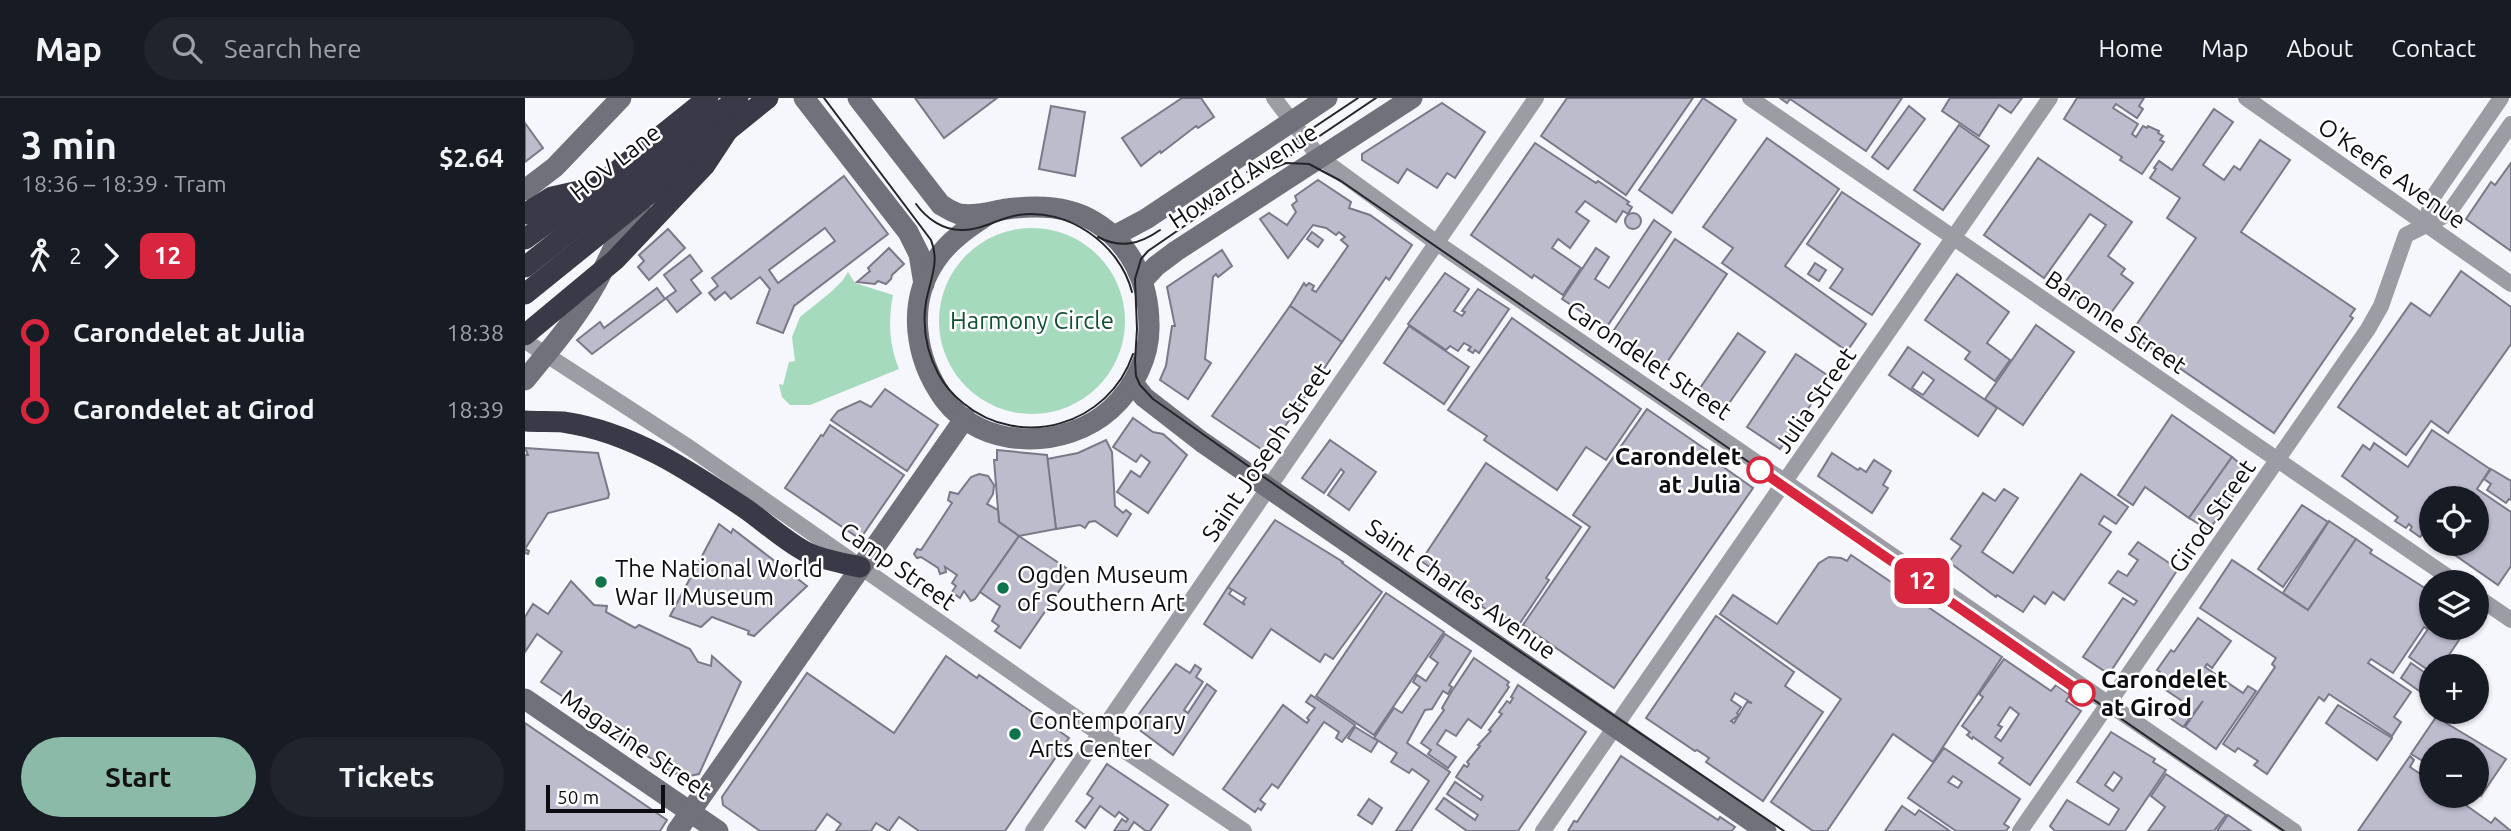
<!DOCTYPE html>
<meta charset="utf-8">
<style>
:root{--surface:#171b24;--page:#20242c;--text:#f1f3f6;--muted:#9ea1a6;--line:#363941;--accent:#8cbaa9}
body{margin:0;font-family:Ubuntu,sans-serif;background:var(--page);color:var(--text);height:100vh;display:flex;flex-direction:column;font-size:26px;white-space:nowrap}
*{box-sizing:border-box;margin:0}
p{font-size:23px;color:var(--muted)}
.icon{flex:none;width:38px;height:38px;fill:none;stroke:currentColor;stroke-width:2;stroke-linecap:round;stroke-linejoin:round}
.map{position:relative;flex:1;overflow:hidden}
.panel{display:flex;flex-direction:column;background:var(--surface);width:525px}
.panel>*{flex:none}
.badge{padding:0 14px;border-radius:10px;font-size:24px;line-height:46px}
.controls{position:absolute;left:1894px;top:388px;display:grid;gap:14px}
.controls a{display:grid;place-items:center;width:70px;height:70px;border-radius:50%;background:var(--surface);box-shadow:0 2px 5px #0004;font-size:35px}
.scale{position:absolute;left:21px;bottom:18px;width:119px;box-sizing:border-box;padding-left:7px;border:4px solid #0d0c12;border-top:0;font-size:19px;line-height:24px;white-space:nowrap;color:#0d0c12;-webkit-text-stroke:5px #fff;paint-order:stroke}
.map>.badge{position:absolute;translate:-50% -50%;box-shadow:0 0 0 4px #fff}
.legs{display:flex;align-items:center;gap:10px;height:77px;padding:0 21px;font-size:23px}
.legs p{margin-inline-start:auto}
.summary{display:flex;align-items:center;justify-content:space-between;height:119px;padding:0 21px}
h1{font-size:38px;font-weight:700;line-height:52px}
.action{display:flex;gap:14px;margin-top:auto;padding:14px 21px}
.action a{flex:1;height:80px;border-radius:42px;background:var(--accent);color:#111;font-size:28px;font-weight:700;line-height:80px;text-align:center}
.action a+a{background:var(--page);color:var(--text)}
ul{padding:0 21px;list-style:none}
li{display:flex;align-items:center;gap:24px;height:77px;font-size:26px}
li i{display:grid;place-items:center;width:10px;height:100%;margin:0 9px;background:currentColor}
li i::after{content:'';width:18px;height:18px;margin:-9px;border:5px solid;border-radius:50%;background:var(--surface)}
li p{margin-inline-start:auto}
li:first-child i{background:linear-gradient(#0000 50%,currentColor 0)}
li:last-child i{background:linear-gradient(currentColor 50%,#0000 0)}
header{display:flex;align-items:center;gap:42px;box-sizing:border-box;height:98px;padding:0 35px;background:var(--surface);border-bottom:2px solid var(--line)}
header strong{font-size:33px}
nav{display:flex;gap:38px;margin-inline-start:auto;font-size:24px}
.search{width:490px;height:63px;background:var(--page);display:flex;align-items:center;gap:18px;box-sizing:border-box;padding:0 24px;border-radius:38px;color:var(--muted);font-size:26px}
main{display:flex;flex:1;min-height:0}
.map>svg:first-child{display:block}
.green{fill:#a5dabc}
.building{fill:#bcbccd;stroke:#7a7989;stroke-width:2;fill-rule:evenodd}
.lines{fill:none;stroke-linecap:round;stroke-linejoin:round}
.street{stroke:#9c9ca4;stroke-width:16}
.secondary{stroke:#71717c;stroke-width:21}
.highway{stroke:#3a3948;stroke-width:21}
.tram{stroke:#24242a;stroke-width:2}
.highway-bridge{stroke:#3a3948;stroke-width:21}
.line-1-casing{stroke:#fff;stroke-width:16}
.line-1{stroke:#d7263d;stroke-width:10}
.stop-1-dot{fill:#fff;stroke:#d7263d;stroke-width:3.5}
.poi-dot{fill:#10744b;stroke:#fff;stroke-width:2.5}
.labels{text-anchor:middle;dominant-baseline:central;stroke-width:5;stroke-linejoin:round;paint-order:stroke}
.street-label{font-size:24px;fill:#0d0c12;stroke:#fff}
.park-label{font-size:24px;fill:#105034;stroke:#fff}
.stop-label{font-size:24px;font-weight:bold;fill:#0d0c12;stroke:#fff;text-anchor:end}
.poi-label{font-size:24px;fill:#0d0c12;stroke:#fff;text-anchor:start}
</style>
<header>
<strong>Map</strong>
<div class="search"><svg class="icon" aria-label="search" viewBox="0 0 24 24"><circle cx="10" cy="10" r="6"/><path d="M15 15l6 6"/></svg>Search here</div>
<nav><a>Home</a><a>Map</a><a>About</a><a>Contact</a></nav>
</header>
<main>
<section class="panel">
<div class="summary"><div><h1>3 min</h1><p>18:36 – 18:39 · Tram</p></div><b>$2.64</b></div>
<div class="legs"><svg class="icon" aria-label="walk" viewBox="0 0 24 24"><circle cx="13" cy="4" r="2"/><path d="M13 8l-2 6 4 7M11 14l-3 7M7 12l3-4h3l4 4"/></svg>2<svg class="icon" aria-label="forward" viewBox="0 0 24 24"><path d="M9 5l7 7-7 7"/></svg><b class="badge" style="background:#d7263d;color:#fff">12</b></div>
<ul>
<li><i style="color:#d7263d"></i><b>Carondelet at Julia</b><p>18:38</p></li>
<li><i style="color:#d7263d"></i><b>Carondelet at Girod</b><p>18:39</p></li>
</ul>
<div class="action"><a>Start</a><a>Tickets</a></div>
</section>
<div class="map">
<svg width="1986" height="733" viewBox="0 0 1986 733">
<rect width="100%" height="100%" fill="#f6f6fd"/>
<g class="green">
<circle cx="507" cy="223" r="93"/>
<path d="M323 174 330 185 368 197C363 222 364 247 374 271L285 307H265L257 299 254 286 258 287 264 264 270 263 267 239 275 219 306 194 318 182Z"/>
</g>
<g class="building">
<polygon points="390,0 472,0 419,40"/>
<polygon points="676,0 689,19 673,30 671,28 636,55 635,53 616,68 597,40 657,0"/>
<polygon points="1042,0 1168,0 1101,97 1016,38"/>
<polygon points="1178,0 1211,22 1147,115 1114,92"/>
<polygon points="1255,0 1377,0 1341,53 1265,1 1262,5"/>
<polygon points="1425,0 1497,0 1486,15 1474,7 1454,38 1417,13"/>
<polygon points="1552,0 1619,0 1614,8 1618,11 1612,20 1591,6 1588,10 1613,26 1607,36 1611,39 1618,28 1622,30 1623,28 1634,33 1633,35 1638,38 1635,42 1639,44 1617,76 1595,62 1597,59 1539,21"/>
<polygon points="917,5 960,34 930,80 922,75 912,90 882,71 873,85 837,62 837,56"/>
<polygon points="526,8 560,14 550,78 514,71"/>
<polygon points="1384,8 1400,21 1363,71 1347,59"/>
<polygon points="1689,11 1708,24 1678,67 1699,82 1709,68 1715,72 1735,42 1765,62 1716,134 1830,211 1825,218 1828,220 1749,335 1605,236 1671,140 1642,120 1655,100 1625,80 1631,71 1629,70 1634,63 1647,72"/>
<polygon points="0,25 18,50 0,64"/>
<polygon points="1434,27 1464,48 1418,112 1389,92"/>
<polygon points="1242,40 1314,91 1260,168 1341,226 1322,253 1197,165 1208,150 1178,129"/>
<polygon points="1010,45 1071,85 1073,83 1104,104 1102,106 1107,109 1103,116 1098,113 1091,124 1060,103 1051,114 1064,123 1045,150 1033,141 1027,150 1056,170 1038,197 1009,177 1007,180 946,137"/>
<polygon points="1513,60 1607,124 1583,158 1600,171 1596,176 1608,185 1583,219 1555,200 1553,202 1536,190 1581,127 1565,116 1519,180 1459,137"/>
<polygon points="1986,65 1986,153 1941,121 1966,84 1970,87"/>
<path d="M319 78 363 136 269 208 258 235 232 225 245 191 235 179 206 201 200 194 190 202 184 195 193 188 187 180ZM300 130 310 143 253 185 244 172Z"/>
<polygon points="793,82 826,104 824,110 845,117 887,147 864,182 861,179 817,244 765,208 779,185 781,188 784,185 789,188 787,192 791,194 823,148 816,142 820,139 814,134 811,137 801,130 788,127 763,160 735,121 744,115 762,127 771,114 767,107 772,103 770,98"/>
<polygon points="1317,94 1395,146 1347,217 1305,190 1318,171 1282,146"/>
<circle cx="1108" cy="123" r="8"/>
<polygon points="1129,122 1146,134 1081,230 1037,201 1071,150 1084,159 1070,181 1084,190"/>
<polygon points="143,131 160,150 124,182 113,169 119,163 114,157"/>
<polygon points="787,134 798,142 793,149 782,141"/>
<polygon points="1150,141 1202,176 1138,270 1087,235"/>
<polygon points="364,150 379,166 367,177 366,181 361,186 353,183 350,186 332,184 345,173 343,170"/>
<polygon points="697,152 707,168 693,179 691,176 688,179 680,261 686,265 663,301 635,282 641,268 647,228 650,228 642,189"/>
<polygon points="165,157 177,173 166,182 176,195 152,214 141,200 151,193 139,177"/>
<polygon points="1290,165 1301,172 1294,183 1283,176"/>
<polygon points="1936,173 1986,209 1986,246 1923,335 1906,323 1881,357 1813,309 1886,205 1905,218"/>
<polygon points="920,175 944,191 929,213 937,218 940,214 937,213 953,191 984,211 954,255 950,252 948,255 943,252 946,249 939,245 933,253 925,248 921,252 883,226"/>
<polygon points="1432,176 1484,214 1462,245 1485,262 1470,283 1440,261 1445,254 1400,222"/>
<polygon points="132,190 140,201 67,256 52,242 75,224 79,230"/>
<polygon points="765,208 817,244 742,355 687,318"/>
<polygon points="987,220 1116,311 1081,362 1061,349 1032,392 959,342 962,338 923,312"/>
<polygon points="1511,227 1549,254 1498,327 1460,301"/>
<polygon points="884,228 944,269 919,306 859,265"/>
<polygon points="1213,235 1240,254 1200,311 1173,293"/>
<path d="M1383 249 1472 310 1453 338 1364 277ZM1398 274 1409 282 1398 297 1387 290Z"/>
<polygon points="1271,256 1305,279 1255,351 1222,329"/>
<polygon points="360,291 413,327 382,373 306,322 313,313 335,303 346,309"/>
<polygon points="1122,311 1199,364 1197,368 1228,390 1089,590 998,527 1065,429 1048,417"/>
<polygon points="1647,317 1707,359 1664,420 1620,389 1608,407 1593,397"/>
<polygon points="608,320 628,334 638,336 662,357 623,415 592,394 606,373 615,379 625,364 616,357 611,364 588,349"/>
<polygon points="305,327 379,377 335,441 260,390 296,337 298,338"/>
<polygon points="1907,332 1965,371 1952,391 1986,414 1986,468 1973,487 1914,446 1951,446 1951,401 1906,401 1906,441 1898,436 1895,439 1885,432 1887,429 1884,426 1881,430 1870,423 1873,419 1817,378 1838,347 1845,352 1849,345 1883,369"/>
<polygon points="581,342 587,354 590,408 598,415 601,412 606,416 592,438 570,423 564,424 560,430 555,427 531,431 522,361 553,355"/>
<polygon points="805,342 851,374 824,412 803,397 819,374 816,371 799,395 777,380"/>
<polygon points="0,350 73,355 84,396 83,400 23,415 0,451 4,453 3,456 0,455 0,357 3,357"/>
<polygon points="472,352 522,357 531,431 494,438 474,424 469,362 472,362"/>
<polygon points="1307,355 1333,372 1335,370 1341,374 1349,362 1366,373 1358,387 1363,390 1347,415 1293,378"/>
<polygon points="1707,359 1725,374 1684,432 1664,420"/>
<polygon points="961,365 1056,429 1021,480 1024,482 993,528 969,512 967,515 956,508 958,505 896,463"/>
<polygon points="1966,371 1986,383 1986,402 1984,401 1981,405 1962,392 1966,386 1959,381"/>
<polygon points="454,376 463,378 469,387 468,396 462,406 473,412 474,424 494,438 450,501 446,503 439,493 435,500 427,494 431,488 427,485 432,477 420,469 421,474 415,476 413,470 396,459 392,460 389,456 392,451 396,452 427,405 423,402 425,394 433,396 446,379"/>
<polygon points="1556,376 1603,409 1591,426 1579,418 1574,426 1586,434 1539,502 1528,494 1520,506 1509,498 1498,514 1472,497 1471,499 1424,464 1436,448 1426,441 1458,395 1470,403 1479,391 1493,400 1457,454 1488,475"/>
<polygon points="1777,407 1803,424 1758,489 1733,471"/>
<polygon points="750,422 818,464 817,465 857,494 808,561 800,556 795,564 746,531 727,560 679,526 703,489 707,492 704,496 720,507 718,504 721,500 703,489"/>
<polygon points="1804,423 1831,441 1783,512 1758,495"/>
<polygon points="194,426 206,435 208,431 282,488 229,538 223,536 224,533 187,519 176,529 145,518"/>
<polygon points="494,438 547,474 495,550 470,533 474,528 467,523 475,508 455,494"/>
<polygon points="1831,441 1847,452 1845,455 1906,494 1906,530 1942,530 1916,569 1906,569 1906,574 1884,559 1903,531 1899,529 1868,575 1846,561 1843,565 1886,594 1869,619 1876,624 1867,638 1804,596 1799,603 1794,599 1742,676 1729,667 1733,663 1713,650 1710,654 1698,646 1750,569 1747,566 1751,560 1675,510 1707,462 1783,512"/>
<polygon points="1613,444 1653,471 1584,576 1558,559 1598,500 1609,507 1612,503 1584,485 1593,473 1602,478 1613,462 1604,456"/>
<polygon points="1326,457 1477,559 1408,664 1368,636 1302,733 1288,733 1246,704 1316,601 1195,516 1208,497 1252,526 1294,465 1304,459 1316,460 1322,463"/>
<polygon points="46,483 69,507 82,508 81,514 110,530 114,527 165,551 173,564 186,568 187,558 216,584 174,676 159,679 158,674 150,676 56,615 58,612 16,584 37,554 12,536 0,554 0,519 8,506 23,516"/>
<polygon points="861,495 919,534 849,637 791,598"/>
<path d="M1191 518 1269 574 1260 588 1298 614 1238 703 1181 664 1184 660 1172 652 1170 653 1121 620ZM1210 595 1227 605 1222 604 1209 625 1206 623 1214 617 1212 615 1216 609 1206 602Z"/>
<polygon points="1673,520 1706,543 1687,570 1682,566 1680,569 1718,595 1723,588 1731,593 1691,651 1660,629 1678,603 1658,629 1645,620 1657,603 1629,584 1635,574 1632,572 1646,552 1649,554"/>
<polygon points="920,536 946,553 924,587 927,589 923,596 918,593 907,611 900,612 882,645 925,674 886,733 871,733 904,683 887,671 884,675 866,664 872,655 849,640 869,610 877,615 895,589 888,584 892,577 901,583 913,565 905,559"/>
<polygon points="421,558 452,580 454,577 544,640 480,733 394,733 374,719 364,733 351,725 346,733 311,733 316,726 302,716 290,733 235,733 198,707 197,699 282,575 369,635"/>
<polygon points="949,560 984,584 982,587 984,589 956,630 943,621 931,638 921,632 912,646 931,659 923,670 903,656 906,652 896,645 919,612 917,610 927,593"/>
<path d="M1479 561 1526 593 1531 587 1545 597 1541 603 1556 613 1505 687 1474 665 1478 660 1448 639 1447 641 1442 637 1445 634 1437 628 1458 599 1454 596ZM1485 609 1494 616 1476 643 1470 639 1477 629 1473 627Z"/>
<polygon points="1886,565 1906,579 1897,595 1876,580"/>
<polygon points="651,566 665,575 670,567 676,571 671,579 678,584 659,612 663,615 682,586 691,593 648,657 608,627 608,624"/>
<polygon points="993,587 1061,634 993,733 942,733 911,711 919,700 950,722 953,717 922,696 930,684 956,702 958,698 931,679 939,667 942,669 944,666 942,664 955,648 953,647 966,633 964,632 977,616 974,614 982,603 985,605 988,600 986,599"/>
<polygon points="786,597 830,627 817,644 811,640 814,634 799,624 753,690 747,686 735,702 740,706 736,712 733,710 730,714 698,691 758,607 782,625 784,622 782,620 790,610 781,604"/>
<polygon points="1813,607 1867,640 1852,662 1801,625"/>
<polygon points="1911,619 1981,661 1956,698 1951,695 1951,653 1906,653 1906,668 1886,656"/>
<polygon points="0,625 142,722 135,733 0,733"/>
<polygon points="830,629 853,643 846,654 823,640"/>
<path d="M1586 634 1630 661 1628 664 1641 672 1600 733H1530L1525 728 1542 702 1584 727 1594 711 1552 684ZM1589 674 1597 680 1588 693 1580 687Z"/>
<path d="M1419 650 1495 701 1479 726 1484 729 1481 733H1431L1383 700ZM1428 678 1437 684 1433 690 1423 684Z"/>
<polygon points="1096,658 1193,722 1195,719 1210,729 1207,733 1043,733 1049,723 1052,724"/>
<polygon points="1885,658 1889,662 1885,669 1906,683 1906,698 1928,698 1966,725 1970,720 1986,733 1833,733"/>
<polygon points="582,666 643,707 625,733 621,733 609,724 603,733 589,733 597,721 601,724 603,721 594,714 590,719 575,708 560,730 551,723 568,700 562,696"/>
<polygon points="1641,676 1701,717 1689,733 1623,733 1640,709 1626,698"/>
<polygon points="844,701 857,710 847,726 833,717"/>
<polygon points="1377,708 1390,717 1394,712 1425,733 1360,733"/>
<polygon points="1703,717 1726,733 1692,733"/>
</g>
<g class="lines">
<g class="street">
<polyline points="749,0 794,59 912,145 1769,733"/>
<polyline points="1225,0 1932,485"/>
<polyline points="1721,0 1986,186"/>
<polyline points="1901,128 1906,102 1976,0"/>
<polyline points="0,243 165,350 575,636 719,733"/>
<polyline points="1951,498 1986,522"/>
<polyline points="508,733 1011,0"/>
<polyline points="1018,733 1525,0"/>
<polyline points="1495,733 1843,231 1856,208 1881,137 1923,116 1986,26"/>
</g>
<g class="secondary">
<polyline points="279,0 383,134 394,156 399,186"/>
<path d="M333 0 416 107C422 110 429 115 435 116 450 119 468 113 482 111 511 107 545 108 570 124 606 146 624 185 624 227 625 258 609 290 586 311 541 352 457 353 419 301 390 261 381 205 411 162 425 141 446 128 467 114"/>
<polyline points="0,92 30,69 96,0"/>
<polyline points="589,138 621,121 802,0"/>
<polyline points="618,182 631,168 651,153 887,0"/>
<path d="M0 282C24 252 50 223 69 189 85 161 93 133 115 108"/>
<polyline points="608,285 619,299 677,344 1241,733"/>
<polyline points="0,601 193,733"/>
<polyline points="152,733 440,320"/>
</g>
<g class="highway">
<polyline points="0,116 27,99 63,91"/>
<polyline points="0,141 72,89 183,0"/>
<polyline points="0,169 213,0"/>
<polyline points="0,196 243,0"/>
<path d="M0 323C12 324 25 323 38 324 107 334 165 373 221 411 241 425 261 444 283 455 299 462 317 465 335 469"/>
</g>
<g class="tram">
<path d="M299 0 406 142C415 164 405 182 401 204 397 229 402 255 414 277 420 288 428 297 438 305 496 353 584 327 608 256"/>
<polyline points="756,64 851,0"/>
<polyline points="722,74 833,0"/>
<path d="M391 106C402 121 418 132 436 132 455 133 474 120 493 117 542 109 595 146 607 194"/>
<path d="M573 139C596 151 615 146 635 132"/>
<polyline points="1259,733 763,396 628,301 615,287 611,278 610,263 612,231 610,181 616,161 623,153 735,76 761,65 784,66 816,83 1759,733"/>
</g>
<polyline class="highway-bridge" points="0,237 90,162 180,67 205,29"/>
</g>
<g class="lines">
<defs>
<polyline id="line-1" points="1235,372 1557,595"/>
</defs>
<use href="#line-1" class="line-1-casing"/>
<use href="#line-1" class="line-1"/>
</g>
<g class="stop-1-dot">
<circle cx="1235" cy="372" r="12"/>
<circle cx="1557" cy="595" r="12"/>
</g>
<g class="poi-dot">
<circle cx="76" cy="484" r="7"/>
<circle cx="478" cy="490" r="7"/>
<circle cx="490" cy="636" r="7"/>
</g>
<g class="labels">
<g class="street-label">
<text transform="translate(90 64) rotate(-38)">HOV Lane</text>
<text transform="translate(1867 75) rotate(35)">O'Keefe Avenue</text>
<text transform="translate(718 78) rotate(-33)">Howard Avenue</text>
<text transform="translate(1591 224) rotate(34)">Baronne Street</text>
<text transform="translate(1124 262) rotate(34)">Carondelet Street</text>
<text transform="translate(1290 302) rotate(-55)">Julia Street</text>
<text transform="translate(741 354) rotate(-56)">Saint Joseph Street</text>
<text transform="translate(1687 418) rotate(-55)">Girod Street</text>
<text transform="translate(373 468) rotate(35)">Camp Street</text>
<text transform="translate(936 491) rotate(35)">Saint Charles Avenue</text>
<text transform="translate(111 646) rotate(34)">Magazine Street</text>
</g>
<g class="park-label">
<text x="507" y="222">Harmony Circle</text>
</g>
<g class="stop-label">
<text x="1216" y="358">Carondelet<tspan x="1216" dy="28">at Julia</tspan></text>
<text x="1576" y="581" text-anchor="start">Carondelet<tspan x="1576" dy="28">at Girod</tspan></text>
</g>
<g class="poi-label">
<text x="90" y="470">The National World<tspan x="90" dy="28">War II Museum</tspan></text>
<text x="492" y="476">Ogden Museum<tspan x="492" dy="28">of Southern Art</tspan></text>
<text x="504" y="622">Contemporary<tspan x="504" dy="28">Arts Center</tspan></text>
</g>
</g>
</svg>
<div class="controls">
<a><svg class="icon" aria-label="locate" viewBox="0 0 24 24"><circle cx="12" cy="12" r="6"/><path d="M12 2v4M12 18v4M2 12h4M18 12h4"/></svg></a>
<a><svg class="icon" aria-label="layers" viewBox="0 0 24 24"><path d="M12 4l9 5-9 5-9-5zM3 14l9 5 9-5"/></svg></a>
<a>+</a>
<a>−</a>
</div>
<div class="scale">50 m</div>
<b class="badge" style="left:1397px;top:483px;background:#d7263d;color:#fff">12</b>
</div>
</main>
